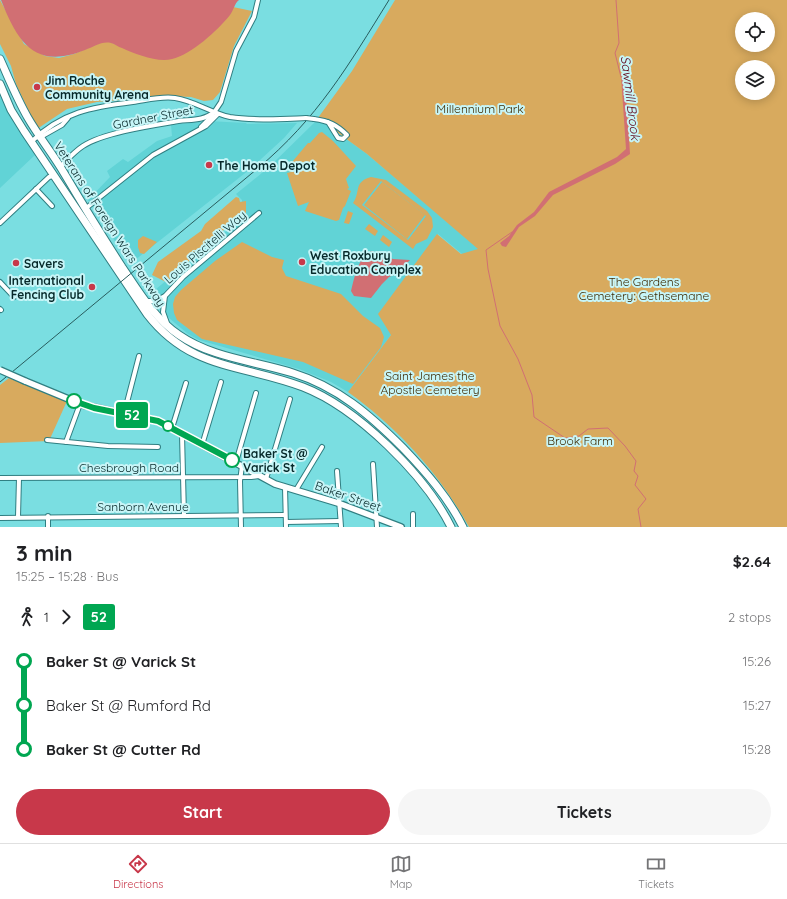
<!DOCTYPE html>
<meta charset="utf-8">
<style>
:root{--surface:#fff;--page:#f6f6f6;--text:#202124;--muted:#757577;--line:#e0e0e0;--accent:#c8384a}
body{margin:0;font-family:Quicksand,sans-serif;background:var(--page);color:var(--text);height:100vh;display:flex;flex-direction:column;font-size:15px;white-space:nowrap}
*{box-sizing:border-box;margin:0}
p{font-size:13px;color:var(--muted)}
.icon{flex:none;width:22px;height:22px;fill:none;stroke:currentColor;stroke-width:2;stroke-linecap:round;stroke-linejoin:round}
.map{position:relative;height:527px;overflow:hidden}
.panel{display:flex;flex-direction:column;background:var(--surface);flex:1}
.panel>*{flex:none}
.badge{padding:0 8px;border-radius:3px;font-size:14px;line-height:26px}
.controls{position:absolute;left:735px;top:12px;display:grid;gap:8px}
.controls a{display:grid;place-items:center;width:40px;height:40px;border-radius:50%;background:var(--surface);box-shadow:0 2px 10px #0003;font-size:20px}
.map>.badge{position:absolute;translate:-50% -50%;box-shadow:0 0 0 2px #fff}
.legs{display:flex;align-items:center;gap:6px;height:44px;padding:0 16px;font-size:13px}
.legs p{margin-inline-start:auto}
.head{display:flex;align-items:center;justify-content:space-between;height:68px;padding:0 16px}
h1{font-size:22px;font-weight:800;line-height:30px}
.cta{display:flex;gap:8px;margin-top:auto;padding:8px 16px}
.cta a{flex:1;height:46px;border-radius:24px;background:var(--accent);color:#fff;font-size:16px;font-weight:800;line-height:46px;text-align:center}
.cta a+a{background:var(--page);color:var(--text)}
ul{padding:0 16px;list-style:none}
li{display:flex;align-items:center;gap:14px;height:44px;font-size:15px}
li i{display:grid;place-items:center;width:6px;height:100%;margin:0 5px;background:currentColor}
li i::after{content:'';width:10px;height:10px;margin:-5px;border:3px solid;border-radius:50%;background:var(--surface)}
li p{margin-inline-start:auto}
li:first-child i{background:linear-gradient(#0000 50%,currentColor 0)}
li:last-child i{background:linear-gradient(currentColor 50%,#0000 0)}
.dock{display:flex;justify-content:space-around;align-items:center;height:56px;border-top:1px solid var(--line);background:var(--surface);font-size:11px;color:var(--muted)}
.dock a{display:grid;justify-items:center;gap:2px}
.dock .active{color:var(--accent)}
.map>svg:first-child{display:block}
.built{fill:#61d3d6}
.green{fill:#d8aa5e;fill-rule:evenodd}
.water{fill:#d16f73}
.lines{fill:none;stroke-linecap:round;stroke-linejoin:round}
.stream{stroke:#d16f73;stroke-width:1}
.street-casing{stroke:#307e81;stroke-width:6}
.secondary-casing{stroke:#307e81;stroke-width:8}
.highway-casing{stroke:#307e81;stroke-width:9}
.street{stroke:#fff;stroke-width:4}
.secondary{stroke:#fff;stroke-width:5.5}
.highway{stroke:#fff;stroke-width:7}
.rail{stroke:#285d5e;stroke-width:1}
.street-bridge-casing{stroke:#307e81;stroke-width:6;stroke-linecap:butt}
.secondary-bridge-casing{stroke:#307e81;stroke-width:8;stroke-linecap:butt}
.street-bridge{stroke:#fff;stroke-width:4}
.secondary-bridge{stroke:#fff;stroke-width:5.5}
.line-1-casing{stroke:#fff;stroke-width:9}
.line-1{stroke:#00a651;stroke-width:6}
.poi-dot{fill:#c8384a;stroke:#c7f5f7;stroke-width:1.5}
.stop-1-dot{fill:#fff;stroke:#00a651;stroke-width:2}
.labels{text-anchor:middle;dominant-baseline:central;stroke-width:4;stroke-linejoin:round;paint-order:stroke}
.poi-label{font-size:12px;font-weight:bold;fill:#062829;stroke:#c7f5f7;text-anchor:start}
.park-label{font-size:12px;fill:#3f2a02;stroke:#c7f5f7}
.street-label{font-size:12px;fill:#062829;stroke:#c7f5f7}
.stop-label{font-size:12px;font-weight:bold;fill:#062829;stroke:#c7f5f7;text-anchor:start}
.water-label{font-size:13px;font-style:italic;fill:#600217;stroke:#c7f5f7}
</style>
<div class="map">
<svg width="787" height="527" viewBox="0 0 787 527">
<rect width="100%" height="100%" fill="#7adee1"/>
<g class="built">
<polygon points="0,94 6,109 35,155 0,188"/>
<polygon points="208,121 246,123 247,124 297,123 284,138 249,170 130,264 88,200 110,177 107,171 123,159 128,162 157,141 172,136 171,125"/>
<polygon points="315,122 323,122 367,154 485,254 480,269 438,234 391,335 348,392 331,382 299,369 199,340 188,334 169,318 150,294 242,218 242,200 236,194 268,168"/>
</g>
<g class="green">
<polygon points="0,0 24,44 45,56 59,58 74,54 102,42 110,42 129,50 233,7 252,11 234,46 220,92 213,100 204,101 191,97 165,96 97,102 67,109 37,129 16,84 11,66 0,44"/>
<path d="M395 0H787V527H469C440 474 397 427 348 392L391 335 378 314 437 234 461 254 478 249 367 154 323 122H315L352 71ZM742 19H768V45H742ZM742 67H768V93H742Z"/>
<polygon points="322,132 333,141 356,166 346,179 349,188 347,189 351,191 345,206 343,208 339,220 336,221 305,211 309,202 298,206 287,173 291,172 287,168 308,143 310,143 319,133"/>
<path d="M371 177 386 180 427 211 432 218 433 227 427 239 416 244 413 249 353 203C361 192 353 182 371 177ZM381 181 426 216 408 240 362 205Z"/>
<polygon points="382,182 425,215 407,239 364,205"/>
<polygon points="236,197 239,198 240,202 246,201 246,215 221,232 170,279 166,282 152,275 158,262 201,231 205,224"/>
<polygon points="348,211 353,213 349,224 344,223"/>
<polygon points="369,224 378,231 375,236 365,229"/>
<polygon points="383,235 392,242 389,247 380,240"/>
<polygon points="143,236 157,242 144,254 140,253 138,247 138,240"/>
<polygon points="242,242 272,257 284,260 282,268 286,276 341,294 363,316 380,328 384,337 381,347 353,384 303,362 202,339 177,320 174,313 173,304 175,297 181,290 215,261"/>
<polygon points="9,378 67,401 49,441 0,443 0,385"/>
</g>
<g class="water">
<path d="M1 0H239C234 4 234 10 230 15 218 30 191 55 172 59 158 63 135 54 122 48 118 47 115 44 111 43 101 41 94 47 85 50 35 70 18 43 1 0Z"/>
<polygon points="621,76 625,78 630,154 615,164 553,195 535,216 519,227 506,247 502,246 500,243 509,236 517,225 534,212 549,192 617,157 626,149"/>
<path d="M372 251 393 259 410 260 396 274 389 277 382 284 371 298 354 296 351 291C354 279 358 256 372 251Z"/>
</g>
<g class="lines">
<g class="stream">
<polyline points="616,0 619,43 615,53 621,77"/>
<polyline points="512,232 486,250 488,269 500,326 518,359 532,395 534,417 565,438 579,436 588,429 608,428 625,446 636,461 634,471 638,476 635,485 646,499 638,509 641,527"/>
</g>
<defs>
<g id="street">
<path d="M314 119C329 121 337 125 347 135L343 139 338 138 328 122"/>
<polyline points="201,127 211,117 221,102 236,51 254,17 258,0"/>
<polyline points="39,138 62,125 68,118"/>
<path d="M31 142C62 112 92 107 133 102 147 100 161 96 175 98 195 101 211 113 230 117 254 121 282 119 306 118"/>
<path d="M60 167C67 160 75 151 83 146 103 133 149 126 173 122 187 119 203 122 214 112"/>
<polyline points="36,189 52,206"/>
<polyline points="85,209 153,155 206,126 218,114"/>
<polyline points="0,223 49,177 53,176"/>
<polyline points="0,282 14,297"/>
<polyline points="165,296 163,312 167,323"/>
<polyline points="146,301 155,301 165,296 183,277 259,213"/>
<polyline points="0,309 1,310"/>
<polyline points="124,414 139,356"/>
<polyline points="172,428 186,383"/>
<polyline points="182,434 184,516"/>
<polyline points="47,440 108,446 158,447"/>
<polyline points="66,442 80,404"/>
<polyline points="202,445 221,382"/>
<polyline points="236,462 256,393"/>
<polyline points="373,464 377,527"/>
<polyline points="337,471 341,527"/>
<polyline points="0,478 251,477 259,476"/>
<polyline points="266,479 290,399"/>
<polyline points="285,487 286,527"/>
<polyline points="296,490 322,447"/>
<polyline points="48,516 48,527"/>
<polyline points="18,517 19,478"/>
<polyline points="0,518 285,515"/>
<polyline points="286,522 340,521"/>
<polyline points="241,527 240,481 242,466"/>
<polyline points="413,527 413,514"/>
</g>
<polyline id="secondary" points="25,381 83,405 158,421 275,484 338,503 401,527"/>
<g id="highway">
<path d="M0 59C9 79 17 99 28 118 39 137 53 154 64 173 83 205 102 236 122 267 139 292 154 318 179 335 212 358 255 361 293 373 338 387 370 415 403 448 426 472 448 497 463 527"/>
<path d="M0 84 11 110 24 131 147 314C191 371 243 364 303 387 357 408 425 475 451 527"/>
</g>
</defs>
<use href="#street" class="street-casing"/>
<use href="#secondary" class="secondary-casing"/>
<use href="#highway" class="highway-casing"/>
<use href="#street" class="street"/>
<use href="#secondary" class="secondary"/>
<use href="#highway" class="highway"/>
<path class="rail" d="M0 382 257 169C318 118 348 66 389 0"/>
<defs>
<polyline id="street-bridge" points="306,118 314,119"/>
<polyline id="secondary-bridge" points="0,370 25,381"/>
</defs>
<use href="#street-bridge" class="street-bridge-casing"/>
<use href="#secondary-bridge" class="secondary-bridge-casing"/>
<use href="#street-bridge" class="street-bridge"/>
<use href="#secondary-bridge" class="secondary-bridge"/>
</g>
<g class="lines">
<defs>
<polyline id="line-1" points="74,401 94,408 158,421 232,460"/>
</defs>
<use href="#line-1" class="line-1-casing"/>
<use href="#line-1" class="line-1"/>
</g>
<g class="poi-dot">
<circle cx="37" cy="87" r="4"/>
<circle cx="209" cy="165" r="4"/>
<circle cx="302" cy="262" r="4"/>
<circle cx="16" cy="263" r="4"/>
<circle cx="92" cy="287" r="4"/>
</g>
<g class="stop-1-dot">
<circle cx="74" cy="401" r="7"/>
<circle cx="168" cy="426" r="5"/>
<circle cx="232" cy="460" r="7"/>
</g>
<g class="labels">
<g class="poi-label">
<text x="45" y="80">Jim Roche<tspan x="45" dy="14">Community Arena</tspan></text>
<text x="217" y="165">The Home Depot</text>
<text x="310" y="255">West Roxbury<tspan x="310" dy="14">Education Complex</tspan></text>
<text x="24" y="263">Savers</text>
<text x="84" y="280" text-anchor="end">International<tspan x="84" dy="14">Fencing Club</tspan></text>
</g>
<g class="park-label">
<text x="480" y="108">Millennium Park</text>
<text x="644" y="281">The Gardens<tspan x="644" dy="14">Cemetery: Gethsemane</tspan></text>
<text x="430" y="375">Saint James the<tspan x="430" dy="14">Apostle Cemetery</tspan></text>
<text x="580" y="440">Brook Farm</text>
</g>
<g class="street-label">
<text transform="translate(153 117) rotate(-11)">Gardner Street</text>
<text transform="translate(110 224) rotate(57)">Veterans of Foreign Wars Parkway</text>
<text transform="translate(205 247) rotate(-41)">Louis Piscitelli Way</text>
<text x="129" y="467">Chesbrough Road</text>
<text transform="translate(348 496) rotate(19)">Baker Street</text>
<text x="143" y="506">Sanborn Avenue</text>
</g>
<g class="stop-label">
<text x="243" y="453">Baker St @<tspan x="243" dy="14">Varick St</tspan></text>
</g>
<g class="water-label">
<text transform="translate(631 98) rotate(83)">Sawmill Brook</text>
</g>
</g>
</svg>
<div class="controls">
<a><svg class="icon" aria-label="locate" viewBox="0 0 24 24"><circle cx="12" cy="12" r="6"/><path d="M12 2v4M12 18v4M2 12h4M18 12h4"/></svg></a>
<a><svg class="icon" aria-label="layers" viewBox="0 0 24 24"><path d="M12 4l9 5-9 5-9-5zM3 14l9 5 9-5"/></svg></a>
</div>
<b class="badge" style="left:132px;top:415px;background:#00a651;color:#fff">52</b>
</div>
<section class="panel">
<div class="head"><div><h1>3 min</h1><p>15:25 – 15:28 · Bus</p></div><b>$2.64</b></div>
<div class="legs"><svg class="icon" aria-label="walk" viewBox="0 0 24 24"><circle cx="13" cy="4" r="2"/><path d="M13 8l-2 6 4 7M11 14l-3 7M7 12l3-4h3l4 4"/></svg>1<svg class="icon" aria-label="forward" viewBox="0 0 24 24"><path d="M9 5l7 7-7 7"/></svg><b class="badge" style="background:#00a651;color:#fff">52</b><p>2 stops</p></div>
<ul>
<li><i style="color:#00a651"></i><b>Baker St @ Varick St</b><p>15:26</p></li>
<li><i style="color:#00a651"></i><span>Baker St @ Rumford Rd</span><p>15:27</p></li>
<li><i style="color:#00a651"></i><b>Baker St @ Cutter Rd</b><p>15:28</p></li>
</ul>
<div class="cta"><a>Start</a><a>Tickets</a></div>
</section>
<nav class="dock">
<a class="active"><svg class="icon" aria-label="directions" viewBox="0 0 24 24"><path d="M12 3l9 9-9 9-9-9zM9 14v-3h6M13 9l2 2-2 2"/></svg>Directions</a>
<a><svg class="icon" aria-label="map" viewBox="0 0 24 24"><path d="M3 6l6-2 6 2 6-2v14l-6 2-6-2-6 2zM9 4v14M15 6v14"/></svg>Map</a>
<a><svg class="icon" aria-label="tickets" viewBox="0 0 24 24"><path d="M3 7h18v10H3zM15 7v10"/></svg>Tickets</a>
</nav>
